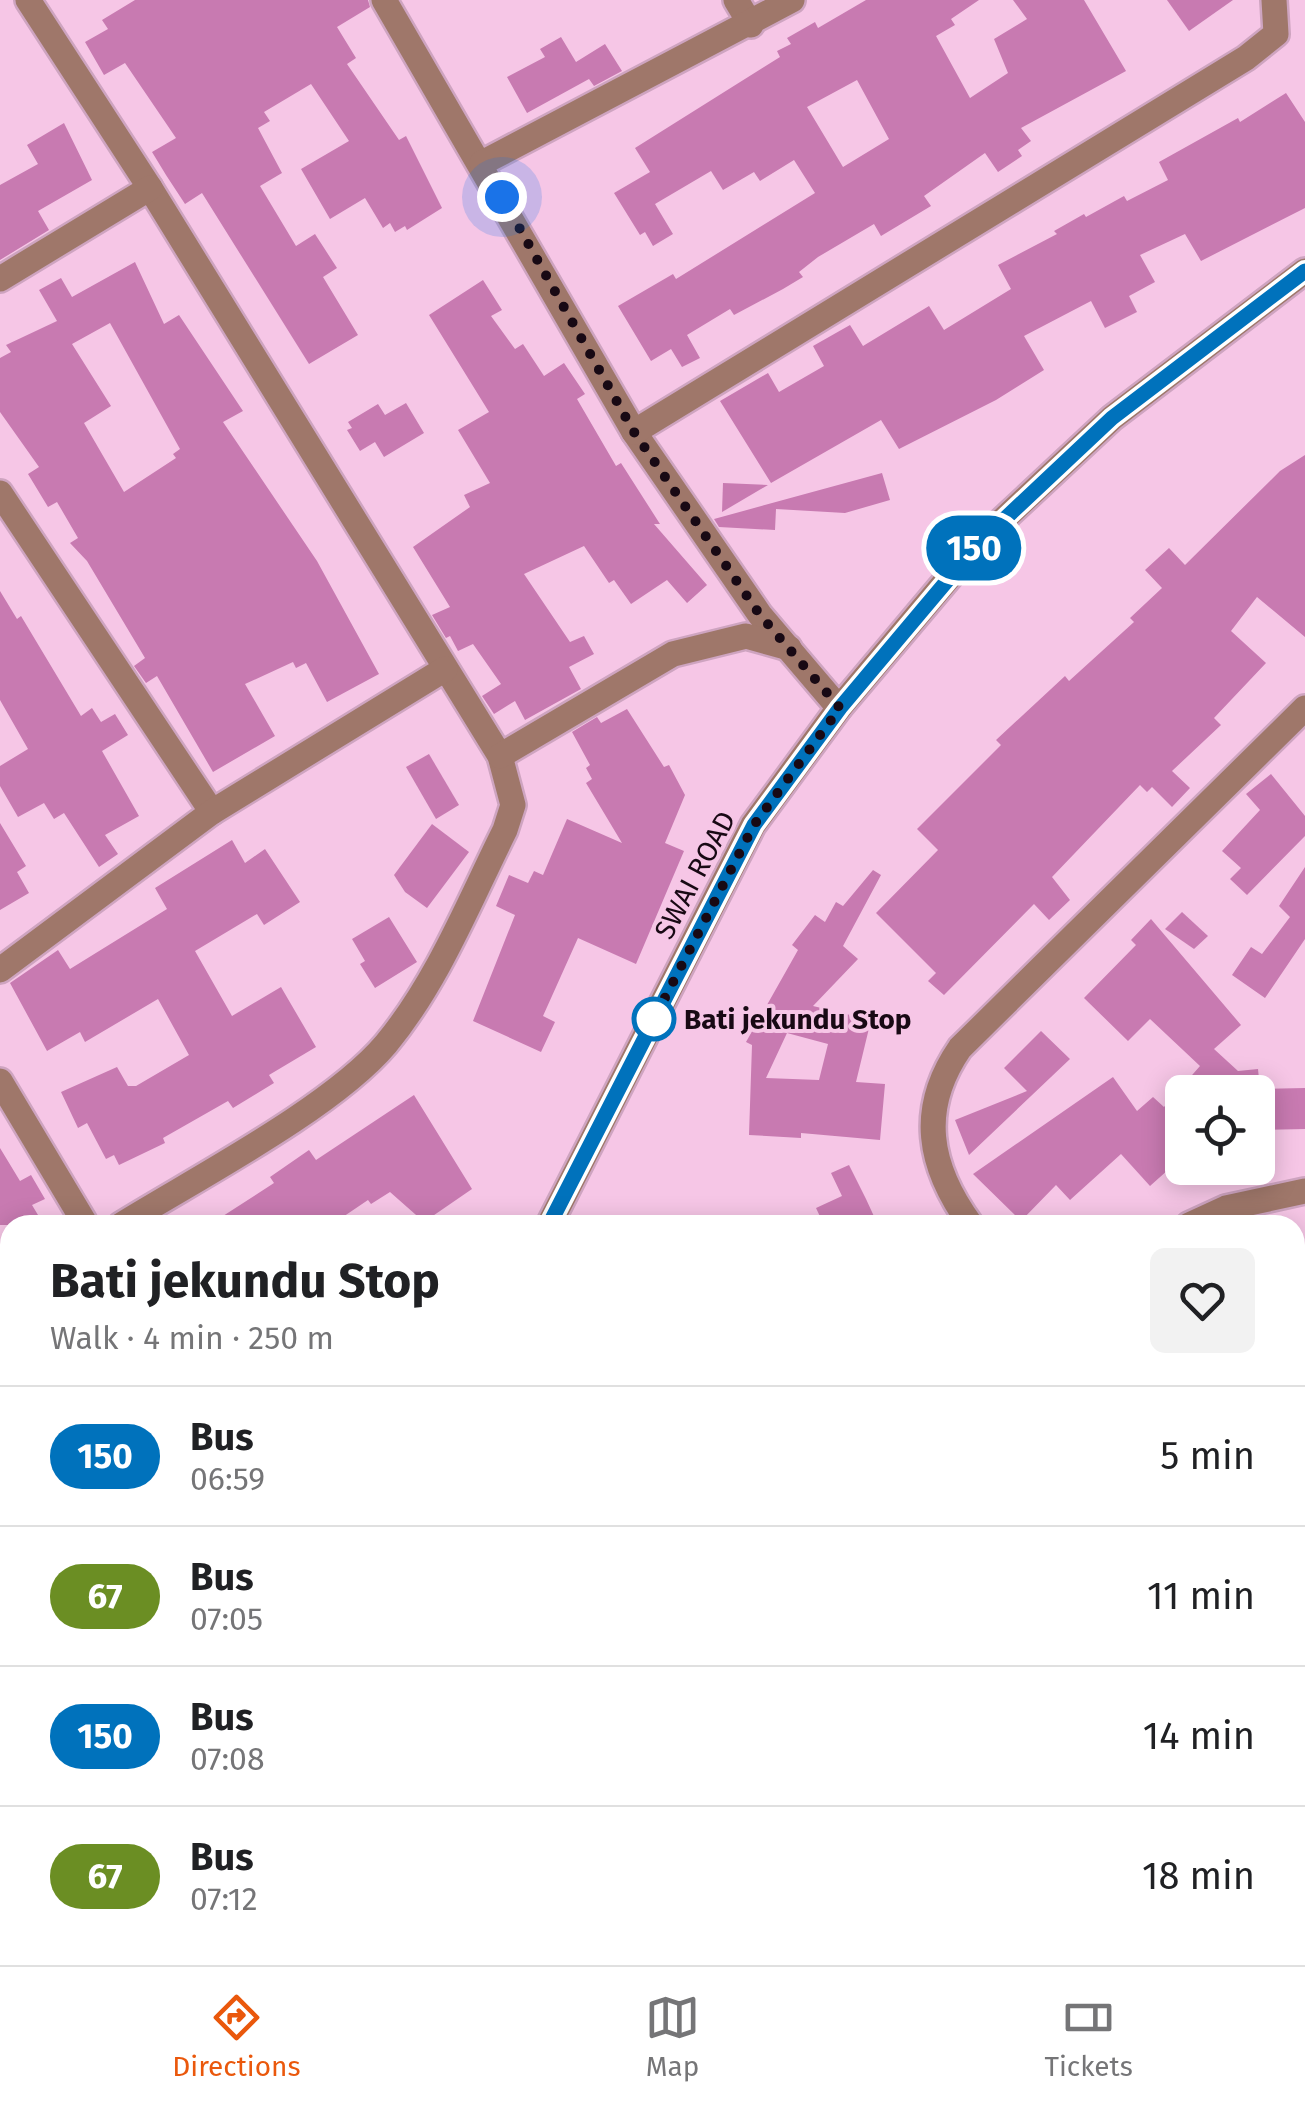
<!DOCTYPE html>
<meta charset="utf-8">
<style>
:root{--surface:#fff;--page:#f2f2f2;--text:#202124;--muted:#757577;--line:#e0e0e0;--accent:#ea580c}
body{margin:0;font-family:"Fira Sans",sans-serif;background:var(--page);color:var(--text);height:100vh;display:flex;flex-direction:column;font-size:38px;white-space:nowrap}
*{box-sizing:border-box;margin:0}
p{font-size:32px;color:var(--muted)}
.icon{flex:none;width:55px;height:55px;fill:none;stroke:currentColor;stroke-width:2;stroke-linecap:round;stroke-linejoin:round}
.map{position:relative;flex:1;overflow:hidden}
.sheet{position:absolute;left:0px;top:1215px;width:1305px;height:750px;display:flex;flex-direction:column;background:var(--surface);border-radius:30px 30px 0 0;box-shadow:0 5px 25px #0003}
.sheet>*{flex:none}
.badge{padding:0 20px;border-radius:32px;font-size:35px;line-height:65px}
.controls{position:absolute;left:1165px;top:1075px;display:grid;gap:20px}
.controls a{display:grid;place-items:center;width:110px;height:110px;border-radius:15px;background:var(--surface);box-shadow:0 5px 25px #0003;font-size:50px}
.you{position:absolute;width:50px;height:50px;margin:-25px;border:8px solid #fff;border-radius:50%;background:#1a73e8;box-shadow:0 0 0 15px #1a73e833}
.map>.badge{position:absolute;translate:-50% -50%;box-shadow:0 0 0 5px #fff}
.round{display:grid;place-items:center;flex:none;width:105px;height:105px;border-radius:15px;background:var(--page)}
.head{display:flex;align-items:center;justify-content:space-between;height:170px;padding:0 50px}
h1{font-size:48px;font-weight:700;line-height:75px}
ul{padding:0;list-style:none}
li{display:flex;align-items:center;gap:30px;height:140px;padding:0 50px;border-top:2px solid var(--line)}
li div{flex:1}
li b{display:block;font-size:38px}
li em{font-style:normal}
li .badge{min-width:110px;font-weight:700;text-align:center}
.tab-bar{display:flex;justify-content:space-around;align-items:center;height:140px;border-top:2px solid var(--line);background:var(--surface);font-size:28px;color:var(--muted)}
.tab-bar a{display:grid;justify-items:center;gap:5px}
.tab-bar .selected{color:var(--accent)}
.map>svg:first-child{display:block}
.building{fill:#c87ab1;fill-rule:evenodd}
.lines{fill:none;stroke-linecap:round;stroke-linejoin:round}
.minor-casing{stroke:#cea4c0;stroke-width:30}
.minor{stroke:#9f776a;stroke-width:25}
.line-casing{stroke:#fff;stroke-width:22}
.line{stroke:#0072bc;stroke-width:15}
.walk{stroke:#180914;stroke-width:10;stroke-dasharray:0 18}
.stop-dot{fill:#fff;stroke:#0072bc;stroke-width:5}
.labels{text-anchor:middle;dominant-baseline:central;stroke-width:8;stroke-linejoin:round;paint-order:stroke}
.street-label{font-size:28px;fill:#180914;stroke:#f6c6e6}
.stop-label{font-size:28px;font-weight:bold;fill:#180914;stroke:#f6c6e6;text-anchor:start}
</style>
<div class="map">
<svg width="1305" height="1965" viewBox="0 0 1305 1965">
<rect width="100%" height="100%" fill="#f6c6e6"/>
<g class="building">
<polygon points="135,0 368,0 370,7 337,27 356,58 347,64 399,140 406,136 442,208 407,230 405,226 395,232 390,223 383,228 365,198 330,219 301,169 349,141 311,84 264,112 270,121 258,128 282,173 260,186 296,246 315,234 337,268 323,277 358,335 309,364 202,193 185,204 166,175 152,152 176,138 125,63 104,75 85,42 108,29 102,20"/>
<path d="M866 0H979L951 19 955 25 936 36 970 98 1008 73 994 39 1027 19 1013 0H1084L1126 71 1021 128 1031 141 1018 150 1022 156 998 172 985 153 924 196 931 206 881 236 874 224 818 257 799 272 803 277 783 289 734 315 730 309 687 335 700 358 682 367 671 349 651 361 618 306 673 274 676 279 815 193 794 160 760 181 754 172 723 190 711 171 655 204 673 234 653 246 645 232 640 235 614 193 650 172 635 148 780 57 777 51 791 44 787 38 815 22 818 28ZM857 80 889 139 843 167 807 107Z"/>
<polygon points="1167,0 1233,0 1189,31"/>
<polygon points="561,37 576,62 605,44 622,71 594,86 589,79 527,113 507,77 545,57 540,49"/>
<polygon points="1286,93 1305,122 1305,208 1201,261 1185,234 1140,255 1155,282 1129,296 1137,312 1105,328 1091,301 1024,336 1044,370 996,400 899,449 881,420 771,483 720,401 768,373 779,392 824,366 813,346 850,325 863,346 929,306 944,330 1011,289 998,265 1057,234 1054,231 1084,214 1086,217 1124,196 1127,201 1168,180 1159,162 1238,118 1240,122"/>
<polygon points="64,123 92,180 38,211 49,230 0,260 0,185 38,164 27,145"/>
<path d="M135 262 164 324 179 315 243 411 223 422 317 561 379 674 327 702 306 663 296 668 293 662 245 684 275 736 213 772 157 676 146 683 134 666 145 658 87 561 70 543 78 538 57 502 48 507 28 474 39 467 0 412V358L11 352 6 345 57 321 39 290 61 278 72 297ZM110 323 180 449 173 454 176 458 124 492 84 423 111 406 72 344Z"/>
<polygon points="483,280 502,310 491,316 515,349 523,344 544,376 564,363 585,394 577,399 616,466 621,463 660,524 654,524 707,585 687,603 667,580 631,604 614,580 609,583 584,546 524,574 570,642 584,636 594,654 569,667 581,689 525,720 515,701 494,714 482,696 501,684 473,644 458,651 450,636 446,638 432,615 450,607 413,547 470,507 464,495 490,483 458,430 489,412 429,315"/>
<polygon points="406,403 424,433 384,457 375,442 360,451 347,430 352,428 348,422 378,404 385,415"/>
<polygon points="1305,455 1305,637 1257,597 1231,631 1266,663 1214,718 1221,725 1172,771 1190,788 1172,807 1152,787 1147,792 1140,785 1052,877 1070,900 1049,920 1034,904 944,995 928,981 936,973 876,913 938,850 917,829 1001,745 996,740 1065,676 1069,681 1134,622 1130,618 1162,588 1145,570 1169,548 1185,565 1280,471"/>
<polygon points="882,473 890,500 845,513 776,509 775,530 719,527 714,519"/>
<polygon points="723,483 768,485 722,512"/>
<polygon points="0,591 17,619 21,616 81,716 92,708 101,722 115,714 128,735 102,751 139,816 105,835 118,854 99,867 64,813 54,819 44,803 18,817 0,786 0,766 28,749 0,700"/>
<polygon points="627,709 664,767 669,765 685,795 665,843 684,851 636,964 578,938 543,1016 555,1022 541,1052 473,1021 515,915 496,906 509,875 528,883 534,871 543,875 567,819 622,843 586,783 592,779 586,768 590,765 572,732 597,717 601,723"/>
<polygon points="429,754 459,805 436,819 406,767"/>
<polygon points="1271,774 1305,816 1305,836 1247,895 1230,879 1241,868 1222,851 1260,810 1246,794"/>
<polygon points="0,823 26,866 17,872 29,893 0,910"/>
<polygon points="432,824 469,852 427,908 405,892 394,875"/>
<polygon points="232,840 245,863 265,849 300,902 264,925 257,914 195,951 232,1016 281,987 316,1047 269,1075 274,1083 233,1108 228,1101 163,1138 165,1143 119,1165 114,1155 106,1159 87,1123 78,1128 61,1092 117,1067 128,1086 136,1086 189,1055 158,999 85,1042 80,1032 47,1051 10,983 58,950 70,969 167,909 155,888"/>
<polygon points="1305,867 1305,939 1265,998 1232,975 1251,947 1262,954 1290,917 1279,906"/>
<path d="M873 870 881 875 843 946 858 959 813 1006 871 1020 856 1082 885 1084 880 1140 801 1133V1138L749 1135 752 1045 746 1042 798 950 792 945 815 915 825 922 836 902 843 906ZM787 1033 828 1044 819 1080 766 1078Z"/>
<polygon points="1182,912 1208,936 1194,949 1165,929"/>
<polygon points="389,917 417,962 375,988 360,964 365,961 352,939"/>
<polygon points="1151,919 1241,1025 1214,1049 1238,1071 1258,1069 1260,1089 1305,1088 1305,1129 1258,1130 1258,1092 1182,1092 1182,1148 1173,1156 1178,1161 1150,1186 1121,1154 1070,1200 1056,1185 1021,1221 973,1174 1113,1077 1137,1111 1153,1097 1164,1107 1200,1066 1150,1019 1128,1041 1084,998 1136,945 1131,940"/>
<polygon points="1041,1031 1070,1059 969,1155 955,1120 1027,1091 1004,1068"/>
<polygon points="414,1095 472,1189 424,1222 390,1192 371,1204 368,1200 331,1225 209,1225 274,1183 270,1177 309,1150 316,1160"/>
<polygon points="0,1148 20,1181 31,1175 45,1199 32,1205 44,1225 0,1225"/>
<polygon points="849,1165 866,1199 878,1225 824,1225 816,1208 842,1196 831,1173"/>
</g>
<g class="lines">
<defs>
<g id="minor">
<path d="M28 0 150 188 500 756 513 805 505 830C469 902 438 981 386 1044 332 1108 195 1179 121 1225"/>
<polyline points="384,0 634,432 760,615 839,708"/>
<polyline points="736,0 751,25"/>
<polyline points="482,163 792,0"/>
<polyline points="0,279 150,188"/>
<polyline points="634,432 1246,58 1276,34 1274,0"/>
<polyline points="0,493 212,812"/>
<polyline points="500,756 673,654 746,636 789,648"/>
<polyline points="0,970 212,812 445,669"/>
<polyline points="0,1081 86,1225"/>
<polyline points="549,1225 753,825 839,708 978,543 1112,418 1305,271"/>
<path d="M971 1225C928 1166 918 1109 960 1048L1305 708"/>
<polyline points="1189,1225 1226,1208 1305,1191"/>
<polyline points="0,1298 10,1287"/>
<polyline points="1295,1461 1298,1504"/>
<polyline points="0,1713 10,1724"/>
<polyline points="0,1839 10,1830"/>
<polyline points="425,1965 435,1955"/>
<polyline points="838,1965 841,1955"/>
<polyline points="1099,1965 1101,1955"/>
</g>
</defs>
<use href="#minor" class="minor-casing"/>
<use href="#minor" class="minor"/>
</g>
<g class="lines">
<defs>
<polyline id="line" points="549,1225 754,825 840,708 978,544 1112,418 1305,271"/>
</defs>
<use href="#line" class="line-casing"/>
<use href="#line" class="line"/>
<polyline class="walk" points="502,197 634,432 760,615 840,708 754,825 651,1025 654,1019"/>
</g>
<circle class="stop-dot" cx="654" cy="1019" r="20"/>
<g class="labels">
<g class="street-label">
<text transform="translate(695 875) rotate(-62)">SWAI ROAD</text>
</g>
<g class="stop-label">
<text x="684" y="1019">Bati jekundu Stop</text>
</g>
</g>
</svg>
<div class="controls">
<a><svg class="icon" aria-label="locate" viewBox="0 0 24 24"><circle cx="12" cy="12" r="6"/><path d="M12 2v4M12 18v4M2 12h4M18 12h4"/></svg></a>
</div>
<div class="you" style="left:502px;top:197px"></div>
<b class="badge" style="left:974px;top:548px;background:#0072bc;color:#fff">150</b>
<section class="sheet">
<div class="head"><div><h1>Bati jekundu Stop</h1><p>Walk · 4 min · 250 m</p></div><a class="round"><svg class="icon" aria-label="heart" viewBox="0 0 24 24"><path d="M12 20l-8-8c-3-5 5-10 8-4 3-6 11-1 8 4z"/></svg></a></div>
<ul>
<li><span class="badge" style="background:#0072bc;color:#fff">150</span><div><b>Bus</b><p>06:59</p></div><em>5 min</em></li>
<li><span class="badge" style="background:#6b8e23;color:#fff">67</span><div><b>Bus</b><p>07:05</p></div><em>11 min</em></li>
<li><span class="badge" style="background:#0072bc;color:#fff">150</span><div><b>Bus</b><p>07:08</p></div><em>14 min</em></li>
<li><span class="badge" style="background:#6b8e23;color:#fff">67</span><div><b>Bus</b><p>07:12</p></div><em>18 min</em></li>
</ul>
</section>
</div>
<nav class="tab-bar">
<a class="selected"><svg class="icon" aria-label="directions" viewBox="0 0 24 24"><path d="M12 3l9 9-9 9-9-9zM9 14v-3h6M13 9l2 2-2 2"/></svg>Directions</a>
<a><svg class="icon" aria-label="map" viewBox="0 0 24 24"><path d="M3 6l6-2 6 2 6-2v14l-6 2-6-2-6 2zM9 4v14M15 6v14"/></svg>Map</a>
<a><svg class="icon" aria-label="tickets" viewBox="0 0 24 24"><path d="M3 7h18v10H3zM15 7v10"/></svg>Tickets</a>
</nav>
